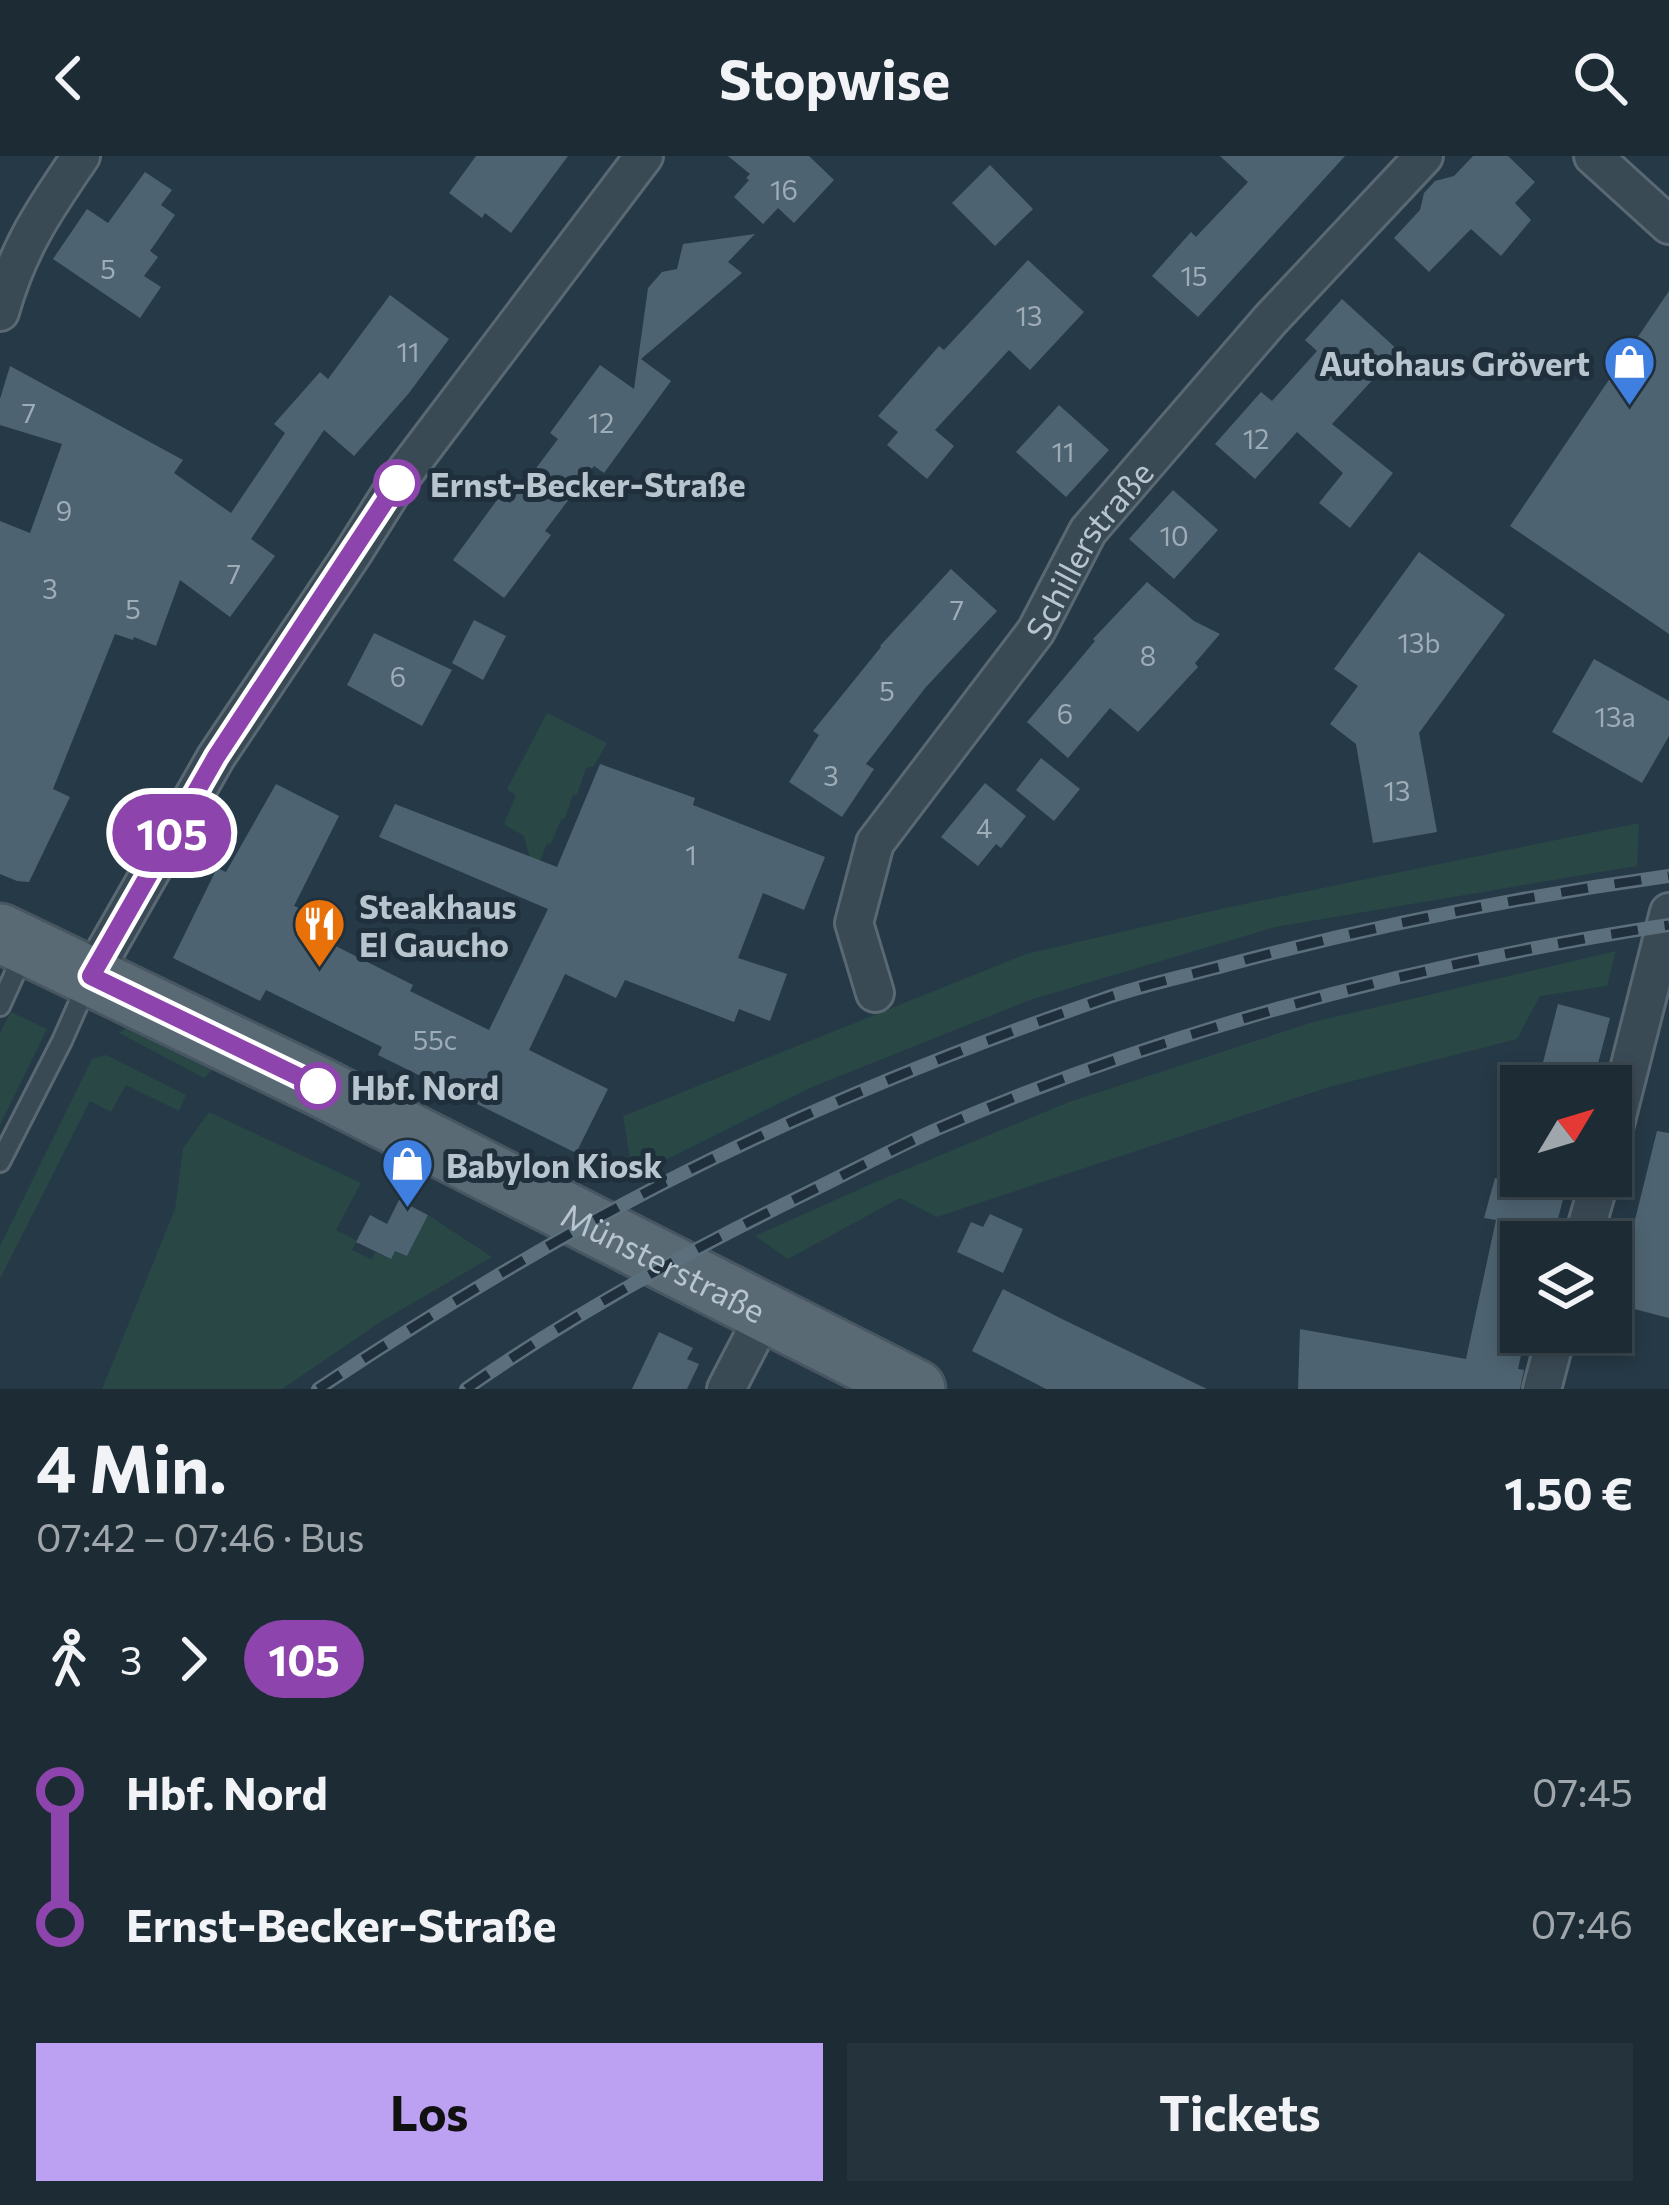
<!DOCTYPE html>
<html lang="de">
<meta charset="utf-8">
<style>
:root{--surface:#1c2b34;--page:#25333c;--text:#f1f3f6;--muted:#a0a7ac;--line:#3a474f;--accent:#bca0f2}
body{margin:0;font-family:Commissioner,sans-serif;background:var(--page);color:var(--text);height:100vh;display:flex;flex-direction:column;font-size:45px;white-space:nowrap}
*{box-sizing:border-box;margin:0}
p{font-size:39px;color:var(--muted)}
.icon{flex:none;width:66px;height:66px;fill:none;stroke:currentColor;stroke-width:2;stroke-linecap:round;stroke-linejoin:round}
.map{position:relative;height:1233px;overflow:hidden}
.details{display:flex;flex-direction:column;background:var(--surface);flex:1}
.details>*{flex:none}
.badge{padding:0 24px;border-radius:39px;font-size:42px;line-height:78px}
.needle{width:78px;rotate:52deg}
.tools{position:absolute;left:1500px;top:909px;display:grid;gap:24px}
.tools a{display:grid;place-items:center;width:132px;height:132px;border-radius:0px;background:var(--surface);box-shadow:0 6px 18px #0003,0 0 0 3px var(--line);font-size:60px}
.map>.badge{position:absolute;translate:-50% -50%;box-shadow:0 0 0 6px #fff}
.legs{display:flex;align-items:center;gap:18px;height:132px;padding:0 36px;font-size:39px}
.legs p{margin-inline-start:auto}
.headline{display:flex;align-items:center;justify-content:space-between;height:204px;padding:0 36px}
h1{font-size:66px;font-weight:700;line-height:90px}
.action{display:flex;gap:24px;margin-top:auto;padding:24px 36px}
.action a{flex:1;height:138px;border-radius:0px;background:var(--accent);color:#111;font-size:48px;font-weight:700;line-height:138px;text-align:center}
.action a+a{background:var(--page);color:var(--text)}
ul{padding:0 36px;list-style:none}
li{display:flex;align-items:center;gap:42px;height:132px;font-size:45px}
li i{display:grid;place-items:center;width:18px;height:100%;margin:0 15px;background:currentColor}
li i::after{content:'';width:30px;height:30px;margin:-15px;border:9px solid;border-radius:50%;background:var(--surface)}
li p{margin-inline-start:auto}
li:first-child i{background:linear-gradient(#0000 50%,currentColor 0)}
li:last-child i{background:linear-gradient(currentColor 50%,#0000 0)}
header{display:flex;justify-content:space-between;align-items:center;height:156px;padding:0 36px;background:var(--surface);font-size:54px;font-weight:700}
.map>svg:first-child{display:block}
.green{fill:#284745}
.building{fill:#4e6371}
.lines{fill:none;stroke-linecap:round;stroke-linejoin:round}
.lane-casing{stroke:#596872;stroke-width:24}
.street-casing{stroke:#596872;stroke-width:42}
.primary-casing{stroke:#475661;stroke-width:63}
.lane{stroke:#3a4a55;stroke-width:18}
.street{stroke:#3a4a55;stroke-width:36}
.primary{stroke:#596a75;stroke-width:57}
.rail-casing{stroke:#5c6f7c;stroke-width:14}
.rail{stroke:#1f2f3b;stroke-width:9;stroke-dasharray:27;stroke-linecap:butt}
.line-1-casing{stroke:#fff;stroke-width:27}
.line-1{stroke:#8e44ad;stroke-width:18}
.stop-1-dot{fill:#fff;stroke:#8e44ad;stroke-width:6}
.labels{text-anchor:middle;dominant-baseline:central;stroke-width:10;stroke-linejoin:round;paint-order:stroke}
.number-label{font-size:27px;fill:#9eacb7}
.poi-label{font-size:33px;font-weight:bold;fill:#b8c5ce;stroke:#1f2f3b;text-anchor:start}
.stop-label{font-size:33px;font-weight:bold;fill:#b8c5ce;stroke:#1f2f3b;text-anchor:start}
.street-label{font-size:33px;fill:#b8c5ce;stroke:#1f2f3b}
</style>
<header><svg class="icon" aria-label="back" viewBox="0 0 24 24"><path d="M15 5l-7 7 7 7"/></svg>Stopwise<svg class="icon" aria-label="search" viewBox="0 0 24 24"><circle cx="10" cy="10" r="6"/><path d="M15 15l6 6"/></svg></header>
<div class="map">
<svg width="1669" height="1233" viewBox="0 0 1669 1233">
<rect width="100%" height="100%" fill="#263946"/>
<g class="green">
<polygon points="547,557 607,587 594,610 586,612 577,639 573,639 565,662 561,664 551,687 547,688 537,712 532,710 524,680 504,668 516,639 507,633"/>
<polygon points="1639,667 1637,710 1275,771 1030,844 812,931 633,1020 623,960 1026,798 1225,752"/>
<polygon points="1616,795 1607,830 1540,840 1517,883 1329,931 937,1061 900,1042 788,1103 755,1080 878,1025 1069,946 1313,866"/>
<polygon points="11,856 47,873 0,969 0,877"/>
<polygon points="126,872 136,874 214,912 204,922 119,877"/>
<polygon points="106,899 186,939 179,955 126,929 111,956 90,945 0,1123 0,1090 92,903"/>
<polygon points="209,956 361,1027 336,1074 357,1085 352,1094 371,1103 376,1096 390,1103 395,1095 407,1100 428,1059 492,1101 385,1163 282,1233 102,1233 175,1053 183,992"/>
</g>
<g class="building">
<polygon points="476,0 568,0 511,77 485,57 482,62 449,37"/>
<polygon points="728,0 809,0 834,24 794,67 778,52 763,68 734,41 749,24 746,22 750,18"/>
<polygon points="1220,0 1345,0 1198,161 1152,120 1191,76 1196,81 1248,26"/>
<polygon points="1473,0 1508,0 1535,26 1515,47 1531,64 1501,100 1471,73 1429,116 1394,82 1420,54 1424,37 1435,25 1454,20"/>
<polygon points="990,9 1033,53 995,90 952,47"/>
<polygon points="145,16 172,34 161,49 175,59 150,95 158,101 144,120 161,131 140,162 53,103 87,53 108,67"/>
<polygon points="755,78 728,106 742,117 641,203 671,225 604,317 594,310 545,375 551,379 504,442 453,404 500,340 510,347 558,283 550,277 600,209 634,233 648,132 662,116 677,113 683,88"/>
<polygon points="1028,104 1084,156 1030,214 1009,194 935,274 954,290 927,323 887,289 898,276 878,260 939,190 944,194"/>
<polygon points="1669,135 1669,478 1510,370"/>
<polygon points="390,139 449,183 409,237 354,300 324,274 251,383 275,400 230,461 180,424 156,490 134,481 133,484 115,478 53,633 70,641 29,726 17,725 0,718 0,365 30,377 62,288 0,269 0,243 10,210 183,304 174,317 231,357 285,277 274,268 320,216 328,223"/>
<polygon points="1342,143 1399,195 1332,268 1393,317 1350,372 1319,347 1343,317 1297,276 1255,323 1215,288 1261,236 1272,245 1317,195 1305,184"/>
<polygon points="1059,249 1109,294 1066,341 1016,296"/>
<polygon points="1173,334 1218,374 1174,423 1129,383"/>
<polygon points="1419,396 1505,459 1419,577 1437,676 1373,687 1356,588 1330,568 1358,530 1334,513"/>
<polygon points="951,413 997,455 926,531 866,608 874,613 842,661 789,626 819,579 813,575 881,491 880,490"/>
<polygon points="1147,426 1194,465 1220,478 1195,507 1198,511 1138,576 1110,552 1068,602 1027,566 1095,485 1093,483"/>
<polygon points="474,464 506,480 483,524 452,507"/>
<polygon points="374,477 452,514 422,570 347,529"/>
<polygon points="1594,503 1669,545 1669,580 1642,627 1552,576"/>
<polygon points="1041,602 1080,633 1054,665 1016,634"/>
<polygon points="600,608 695,642 693,649 825,701 804,754 763,737 738,802 787,818 770,865 739,853 734,866 625,824 616,842 565,818 529,894 608,933 576,997 378,899 382,891 266,834 260,845 173,802 217,712 226,716 276,628 339,660 294,750 304,754 296,770 413,829 410,835 489,874 548,753 379,681 395,648 557,711"/>
<polygon points="985,627 1026,660 1001,692 996,688 978,710 941,681"/>
<polygon points="1558,848 1610,862 1592,930 1537,930"/>
<polygon points="1657,975 1669,977 1669,1162 1611,1147 1611,1133 1618,1106 1624,1108"/>
<polygon points="1507,1013 1521,1015 1521,1020 1569,1020 1552,1086 1521,1086 1521,1176 1526,1176 1518,1213 1524,1214 1520,1233 1298,1233 1300,1173 1466,1203 1496,1064 1484,1062 1495,1022 1501,1024"/>
<polygon points="399,1044 428,1059 407,1100 395,1095 391,1103 356,1086 370,1059 387,1068"/>
<polygon points="990,1058 1023,1073 1003,1117 957,1096 971,1066 983,1071"/>
<polygon points="1003,1133 1062,1163 1207,1233 1046,1233 972,1195"/>
<polygon points="659,1176 693,1192 687,1203 699,1208 687,1233 632,1233"/>
</g>
<g class="lines">
<defs>
<g id="lane">
<polyline points="0,850 25,795"/>
<polyline points="0,1006 62,885 89,824"/>
</g>
<g id="street">
<polyline points="1593,0 1669,69"/>
<path d="M0 156C18 92 44 54 81 0"/>
<polyline points="91,820 216,601 353,397 399,324 644,0"/>
<path id="s1" d="M875 837 854 767 875 687 1036 475 1088 375 1270 164 1424 0"/>
<polyline points="1611,984 1669,756"/>
<polyline points="1582,1086 1601,1020"/>
<polyline points="726,1233 766,1156"/>
<polyline points="1542,1233 1557,1176"/>
</g>
<g id="primary">
<path id="s2" d="M0 777 318 930 916 1233"/>
</g>
</defs>
<use href="#lane" class="lane-casing"/>
<use href="#street" class="street-casing"/>
<use href="#primary" class="primary-casing"/>
<use href="#lane" class="lane"/>
<use href="#street" class="street"/>
<use href="#primary" class="primary"/>
<defs>
<g id="rail">
<path d="M318 1233C429 1159 542 1090 660 1029 802 956 952 895 1103 843 1145 828 1191 819 1234 807 1377 769 1523 740 1669 720"/>
<path d="M466 1233C573 1158 688 1095 805 1038 848 1017 891 994 935 974 1168 873 1419 807 1669 769"/>
</g>
</defs>
<use href="#rail" class="rail-casing"/>
<use href="#rail" class="rail"/>
</g>
<g class="lines">
<defs>
<polyline id="line-1" points="318,930 91,820 216,601 397,327"/>
</defs>
<use href="#line-1" class="line-1-casing"/>
<use href="#line-1" class="line-1"/>
</g>
<defs>
<symbol id="shop-pin" viewBox="-11 -11 22 30"><path d="M0 17L-7.5 6A9.5 9.5 0 1 1 7.5 6Z" fill="#3f7fe0" stroke="#1f2f3b"/><path d="M-5-2.5h2.3a2.7 3.5 0 0 1 5.4 0H5L5.5 6h-11ZM-1.5-2.5h3a1.5 2.3 0 0 0-3 0Z" fill="#fff"/></symbol>
<symbol id="restaurant-pin" viewBox="-11 -11 22 30"><path d="M0 17L-7.5 6A9.5 9.5 0 1 1 7.5 6Z" fill="#e8710a" stroke="#1f2f3b"/><path d="M-5-6h1v4h1v-4h1v4h1v-4h1v5L-1.5 .5V6h-2V.5L-5-1ZM5-6V6H3V1.5H1.5Q1.5-4 5-6Z" fill="#fff"/></symbol>
</defs>
<g fill-rule="evenodd">
<use href="#shop-pin" x="1600" y="176" width="59" height="81"/>
<use href="#restaurant-pin" x="290" y="738" width="59" height="81"/>
<use href="#shop-pin" x="378" y="978" width="59" height="81"/>
</g>
<g class="stop-1-dot">
<circle cx="397" cy="327" r="21"/>
<circle cx="318" cy="930" r="21"/>
</g>
<g class="labels">
<g class="number-label">
<text x="784" y="33">16</text>
<text x="108" y="112">5</text>
<text x="1194" y="119">15</text>
<text x="1029" y="159">13</text>
<text x="408" y="195">11</text>
<text x="29" y="256">7</text>
<text x="601" y="266">12</text>
<text x="1256" y="282">12</text>
<text x="1063" y="295">11</text>
<text x="64" y="354">9</text>
<text x="1174" y="379">10</text>
<text x="234" y="417">7</text>
<text x="50" y="432">3</text>
<text x="133" y="452">5</text>
<text x="957" y="453">7</text>
<text x="1419" y="486">13b</text>
<text x="1148" y="499">8</text>
<text x="398" y="520">6</text>
<text x="887" y="534">5</text>
<text x="1065" y="557">6</text>
<text x="1615" y="560">13a</text>
<text x="831" y="619">3</text>
<text x="1397" y="634">13</text>
<text x="984" y="671">4</text>
<text x="691" y="698">1</text>
<text x="435" y="883">55c</text>
</g>
<g class="poi-label">
<text x="1590" y="206" text-anchor="end">Autohaus Grövert</text>
<text x="359" y="749">Steakhaus<tspan x="359" dy="38">El Gaucho</tspan></text>
<text x="446" y="1008">Babylon Kiosk</text>
</g>
<g class="stop-label">
<text x="430" y="327">Ernst-Becker-Straße</text>
<text x="351" y="930">Hbf. Nord</text>
</g>
<g class="street-label">
<text stroke="none"><textPath href="#s1" startOffset="519">Schillerstraße</textPath></text>
<text stroke="none"><textPath href="#s2" startOffset="741">Münsterstraße</textPath></text>
</g>
</g>
</svg>
<div class="tools">
<a><svg class="needle" viewBox="-14 -14 28 28"><path d="M0-13l5 13h-10z" fill="#e53935"/><path d="M0 13l5-13h-10z" fill="#a0a7ac"/></svg></a>
<a><svg class="icon" aria-label="layers" viewBox="0 0 24 24"><path d="M12 4l9 5-9 5-9-5zM3 14l9 5 9-5"/></svg></a>
</div>
<b class="badge" style="left:172px;top:677px;background:#8e44ad;color:#fff">105</b>
</div>
<section class="details">
<div class="headline"><div><h1>4 Min.</h1><p>07:42 – 07:46 · Bus</p></div><b>1.50 €</b></div>
<div class="legs"><svg class="icon" aria-label="walk" viewBox="0 0 24 24"><circle cx="13" cy="4" r="2"/><path d="M13 8l-2 6 4 7M11 14l-3 7M7 12l3-4h3l4 4"/></svg>3<svg class="icon" aria-label="forward" viewBox="0 0 24 24"><path d="M9 5l7 7-7 7"/></svg><b class="badge" style="background:#8e44ad;color:#fff">105</b></div>
<ul>
<li><i style="color:#8e44ad"></i><b>Hbf. Nord</b><p>07:45</p></li>
<li><i style="color:#8e44ad"></i><b>Ernst-Becker-Straße</b><p>07:46</p></li>
</ul>
<div class="action"><a>Los</a><a>Tickets</a></div>
</section>
